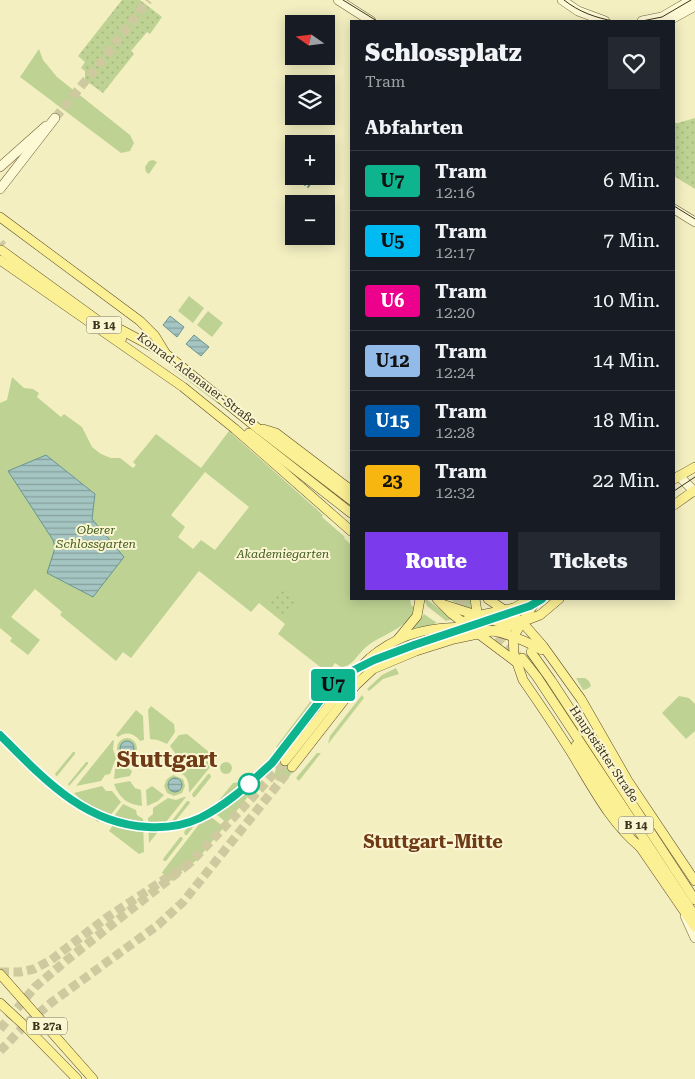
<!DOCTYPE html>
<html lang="de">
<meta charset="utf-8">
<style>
:root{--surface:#171b24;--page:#242831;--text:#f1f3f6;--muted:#9ea1a6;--line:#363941;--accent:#7c3aed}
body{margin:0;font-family:"Roboto Serif",serif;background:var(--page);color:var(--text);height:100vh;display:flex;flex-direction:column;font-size:19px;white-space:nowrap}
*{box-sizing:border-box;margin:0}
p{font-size:16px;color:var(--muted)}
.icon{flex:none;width:28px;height:28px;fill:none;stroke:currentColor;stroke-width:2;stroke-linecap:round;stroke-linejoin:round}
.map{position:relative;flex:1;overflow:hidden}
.details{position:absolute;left:350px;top:20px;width:325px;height:580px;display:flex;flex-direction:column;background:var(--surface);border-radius:0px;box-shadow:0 2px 12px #0003}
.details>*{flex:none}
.badge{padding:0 10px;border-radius:4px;font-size:18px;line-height:32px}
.needle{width:32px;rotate:284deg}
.fabs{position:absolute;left:285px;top:15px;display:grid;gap:10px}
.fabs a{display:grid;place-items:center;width:50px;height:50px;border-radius:0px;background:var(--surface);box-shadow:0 2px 12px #0003;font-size:25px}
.map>.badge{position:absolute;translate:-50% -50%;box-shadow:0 0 0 2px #fff}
h2{padding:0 15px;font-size:19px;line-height:45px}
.round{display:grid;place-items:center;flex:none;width:52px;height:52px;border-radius:0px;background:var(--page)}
.headline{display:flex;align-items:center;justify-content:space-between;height:85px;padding:0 15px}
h1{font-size:24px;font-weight:800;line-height:38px}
.cta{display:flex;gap:10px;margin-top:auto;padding:10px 15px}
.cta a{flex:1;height:58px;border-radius:0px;background:var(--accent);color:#fff;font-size:20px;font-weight:800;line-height:58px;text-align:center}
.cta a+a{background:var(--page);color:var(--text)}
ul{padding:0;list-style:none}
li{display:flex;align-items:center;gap:15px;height:60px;padding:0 15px;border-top:1px solid var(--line)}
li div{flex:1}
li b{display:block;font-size:19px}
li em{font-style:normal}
li .badge{min-width:55px;font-weight:700;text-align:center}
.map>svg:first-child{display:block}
.green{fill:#bed393;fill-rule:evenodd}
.garden{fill:url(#garden-dots)}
.water{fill:url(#water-rules);stroke:#699593}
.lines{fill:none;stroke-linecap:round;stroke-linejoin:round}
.stream{stroke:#699593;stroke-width:2}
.secondary-tunnel{stroke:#cfc9a0;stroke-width:9;stroke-dasharray:9 4.5;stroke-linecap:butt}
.primary-tunnel{stroke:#cfc9a0;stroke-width:9;stroke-dasharray:9 4.5;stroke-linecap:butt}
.secondary-casing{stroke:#716139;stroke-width:10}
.primary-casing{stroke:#5c4c2b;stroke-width:10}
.secondary{stroke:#fdf9d5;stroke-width:9}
.primary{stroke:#fbf094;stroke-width:9}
.tram{stroke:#3d331c;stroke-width:1}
.line-casing{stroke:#fff;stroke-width:11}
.line{stroke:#0eb48d;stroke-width:8}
.stop-dot{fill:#fff;stroke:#0eb48d;stroke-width:2.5}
.labels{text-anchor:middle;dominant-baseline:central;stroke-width:4;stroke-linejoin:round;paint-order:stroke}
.shield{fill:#faf6d1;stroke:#766e52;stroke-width:1}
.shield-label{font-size:11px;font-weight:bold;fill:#3d331c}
.street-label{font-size:12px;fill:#3d331c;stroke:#faf6d1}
.park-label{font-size:12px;font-style:italic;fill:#415c20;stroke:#faf6d1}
.district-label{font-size:18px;font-weight:bold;fill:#6f3b16;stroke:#faf6d1}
.town-label{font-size:22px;font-weight:bold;fill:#6f3b16;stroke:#faf6d1}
</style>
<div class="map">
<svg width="695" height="1079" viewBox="0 0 695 1079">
<defs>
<pattern id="garden-dots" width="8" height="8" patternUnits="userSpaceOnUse" patternTransform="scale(1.25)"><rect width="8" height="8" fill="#bed393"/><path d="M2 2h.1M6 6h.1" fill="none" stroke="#a4b67e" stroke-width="1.8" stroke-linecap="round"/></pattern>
<pattern id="water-rules" width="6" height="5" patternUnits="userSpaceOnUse" patternTransform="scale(1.25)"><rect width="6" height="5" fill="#a4c5c2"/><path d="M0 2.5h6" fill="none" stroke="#87a19d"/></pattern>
</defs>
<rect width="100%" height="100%" fill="#f3efc1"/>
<g class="green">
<polygon points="39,49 43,60 57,77 130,135 134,143 130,151 121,153 20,77"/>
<polygon points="153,160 157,162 149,174 146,172 145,167 149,161"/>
<polygon points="189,296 204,308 193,323 178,311"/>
<polygon points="208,311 223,323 212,337 197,325"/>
<polygon points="176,367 252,428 251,429 173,369"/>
<path d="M12 377 24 388 33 389 39 393 37 397 61 417 64 414 82 427 92 447 101 454 111 458H120L133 468 136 465 133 462 156 434 201 468 229 431 323 515 322 517 345 537 344 538 351 545V599H410L411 605 415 608C410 629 377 635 363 650 356 657 351 667 341 667L335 663 328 673 278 634 285 624 259 603 251 612 199 571 131 658 123 652 116 661 60 615 62 612 35 589 11 617 40 640 28 655 10 641 12 638 0 628V403L7 400ZM205 472 249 507 215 550 201 540 193 549 178 537 185 527 171 515Z"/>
<polygon points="271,444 351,506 351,509 270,445"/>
<polygon points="424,599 426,599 453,619 446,621 427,606"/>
<polygon points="449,599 472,599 470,607 465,608"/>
<polygon points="424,614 437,623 412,630"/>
<path d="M434 632 437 633 436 637 385 656 370 666 357 680 355 679C379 653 400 642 434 632Z"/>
<polygon points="528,655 544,675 656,848 654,849 526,657"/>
<polygon points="396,668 399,674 383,679 369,691 367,689 382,675"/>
<polygon points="576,678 585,678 589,681 591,686 587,689 583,690"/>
<polygon points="362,695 364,698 328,744 330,736"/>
<polygon points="679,696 689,698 695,704 695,731 686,739 662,713"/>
<polygon points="313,698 318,702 281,750 276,747"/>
<polygon points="151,706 174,724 175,732 167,744 158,740 150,739 148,710"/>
<path d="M136 710 143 716 144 740 140 741C134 733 126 731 118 737L116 735Z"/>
<polygon points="187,734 209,752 209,755 178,762 175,753 170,746 179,735"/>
<circle cx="127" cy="748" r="10"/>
<polygon points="113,740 114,741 113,749 116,758 110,774 105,775 101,781 76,786"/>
<polygon points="73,752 75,752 75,754 57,776 56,776 55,774"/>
<polygon points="317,753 321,753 299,781 296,778"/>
<polygon points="282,759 295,769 288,778 281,782 276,780 274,776 276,768"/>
<polygon points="119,761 132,771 130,776 114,779 115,769"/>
<path d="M209 761 211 766 189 793C189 784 189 776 178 772V767Z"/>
<polygon points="86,762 88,762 88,764 69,786 68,784"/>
<circle cx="226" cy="768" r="6"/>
<polygon points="208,774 210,774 211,777 195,797 193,797 192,794"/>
<polygon points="173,775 183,779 185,786 182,793 174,796 167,793 164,786 167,779"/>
<path d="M130 781 135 788 141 790 142 806C128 805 119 798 114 784Z"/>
<polygon points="246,781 254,789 227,823 211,810 233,783"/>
<polygon points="102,786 106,791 112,791 121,802 109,817 102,817 98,822 79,808 83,802 74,793"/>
<polygon points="152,786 164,795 158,801 147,806 146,790"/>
<polygon points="184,797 186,797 149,843 148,818 153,814 153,808 168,798 176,800"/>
<polygon points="187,801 189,801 190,803 173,824 171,824 171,822"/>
<polygon points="123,804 136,810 137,815 143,819 144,852 139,854 109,831 113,825 112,819"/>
<polygon points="201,811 203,811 203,814 187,835 185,835 184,832"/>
<polygon points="207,814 224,827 197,860 181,871 173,881 162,873 163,871"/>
<polygon points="180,837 182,837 183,839 166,861 164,861 163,859"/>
</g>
<g class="garden">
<polygon points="122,0 140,0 162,17 150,34 147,32 131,51 134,54 103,93 85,80 85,71 81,68 85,62 78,56"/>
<polygon points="695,118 695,189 674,176 674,123 678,123"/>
<polygon points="280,588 296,600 284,615 268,603"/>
</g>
<g class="water">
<polygon points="170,316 184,327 177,337 163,325"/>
<polygon points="194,335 209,347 201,356 186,344"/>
<polygon points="46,455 95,494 92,519 124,557 93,597 47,573 55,548 53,540 8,471"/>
<circle cx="127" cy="748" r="7"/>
<circle cx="175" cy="785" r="7"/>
</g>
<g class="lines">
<g class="stream">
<polyline points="326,158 329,155"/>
<polyline points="326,163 331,157"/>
<polyline points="305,185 312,176"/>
<polyline points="308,187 316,176"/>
</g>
<g class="secondary-tunnel">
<polyline points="55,118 101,62 148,0"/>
<polyline points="0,1029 35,987 67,960 191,862"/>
</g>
<g class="primary-tunnel">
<polyline points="0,243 3,246"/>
<polyline points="458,599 518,655"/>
<polyline points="0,972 20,972 34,969 51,960 106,918 191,862 251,799 285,761"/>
<polyline points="0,1051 26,1024 52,1002 158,925 183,902 292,767"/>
</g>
<defs>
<g id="secondary">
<polyline points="338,0 371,21"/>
<polyline points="562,0 578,11 605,21"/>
<polyline points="642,21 662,17 691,0"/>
<polyline points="668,21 695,6"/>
<polyline points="0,167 46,126"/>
<polyline points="0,189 55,118"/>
<polyline points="674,209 695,222"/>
<polyline points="679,476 695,492"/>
<polyline points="685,916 695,938"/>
</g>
<g id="primary">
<polyline points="0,217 140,321 155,336 166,354"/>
<polyline points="1,250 122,338"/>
<polyline points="0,260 183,387 235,429 351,531"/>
<polyline points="112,325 166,354 256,427 351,500"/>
<polyline points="263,429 276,433 351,490"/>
<polyline points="249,433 351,513"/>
<polyline points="674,479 695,467"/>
<polyline points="674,505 695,490"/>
<polyline points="437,599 452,614 516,662"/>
<polyline points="488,599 522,622 543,646 581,699 628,781 695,881"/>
<path d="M537 599 513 637 514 654 523 680C541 706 558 731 574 757 594 790 611 823 640 847"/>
<polyline points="445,605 495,621 514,623"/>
<polyline points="474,621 477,612 475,599"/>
<polyline points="460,623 476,616 514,608 530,599"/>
<polyline points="398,639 417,616 420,599"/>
<polyline points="531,652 551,680 695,900"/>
<polyline points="522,658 537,677 695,916"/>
<polyline points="576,745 595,777 630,832"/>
<path d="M285 761C302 740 318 719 335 698 346 685 357 670 370 658 417 617 490 620 542 650"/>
<polyline points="292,767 356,685 373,669 416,651 454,639 506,628 540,615 559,599"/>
<polyline points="638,844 695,927"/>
<polyline points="0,974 93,1079"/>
<polyline points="0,1003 27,1028 77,1079"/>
</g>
</defs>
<use href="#secondary" class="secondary-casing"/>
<use href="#primary" class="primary-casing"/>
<use href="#secondary" class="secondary"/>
<use href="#primary" class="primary"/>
<g class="tram">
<polyline points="343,0 377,21"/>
<path d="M564 0C579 12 596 18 614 21"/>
<polyline points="642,21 662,17 691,0"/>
<polyline points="674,206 695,219"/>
<polyline points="674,491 695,477"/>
</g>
</g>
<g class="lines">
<defs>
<path id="line" d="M0 735C42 777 84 824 148 827 165 828 183 826 200 818 227 805 250 783 272 763L329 689 342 676 374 660 414 645 530 606 542 599"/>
</defs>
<use href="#line" class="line-casing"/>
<use href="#line" class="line"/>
</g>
<circle class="stop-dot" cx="249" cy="784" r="10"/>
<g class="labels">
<g class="shield">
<rect x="86.5" y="316.5" width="35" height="17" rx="4"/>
<rect x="618.5" y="816.5" width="35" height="17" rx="4"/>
<rect x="27" y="1017.5" width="40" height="17" rx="4"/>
</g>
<g class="shield-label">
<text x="104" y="325">B 14</text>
<text x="636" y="825">B 14</text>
<text x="47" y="1026">B 27a</text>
</g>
<g class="street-label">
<text transform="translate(197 379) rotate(37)">Konrad-Adenauer-Straße</text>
<text transform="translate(604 754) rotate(56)">Hauptstätter Straße</text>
</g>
<g class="park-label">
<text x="96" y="530">Oberer<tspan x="96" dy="14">Schlossgarten</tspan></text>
<text x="283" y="554">Akademiegarten</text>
</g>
<g class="district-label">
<text x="433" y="841">Stuttgart-Mitte</text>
</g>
<g class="town-label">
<text x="167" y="759">Stuttgart</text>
</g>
</g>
</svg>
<div class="fabs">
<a><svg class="needle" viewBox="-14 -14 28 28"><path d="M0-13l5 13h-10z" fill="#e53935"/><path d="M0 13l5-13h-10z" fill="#9ea1a6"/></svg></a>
<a><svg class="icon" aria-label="layers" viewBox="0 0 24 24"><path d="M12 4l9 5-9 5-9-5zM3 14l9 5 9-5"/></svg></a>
<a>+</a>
<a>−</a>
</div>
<b class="badge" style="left:333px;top:685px;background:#0eb48d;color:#111">U7</b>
<section class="details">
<div class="headline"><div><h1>Schlossplatz</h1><p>Tram</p></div><a class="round"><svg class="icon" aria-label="heart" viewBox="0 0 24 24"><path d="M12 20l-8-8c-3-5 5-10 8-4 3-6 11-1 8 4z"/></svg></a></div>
<h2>Abfahrten</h2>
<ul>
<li><span class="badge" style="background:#0eb48d;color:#111">U7</span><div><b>Tram</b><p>12:16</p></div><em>6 Min.</em></li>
<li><span class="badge" style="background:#00baf2;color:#111">U5</span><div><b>Tram</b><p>12:17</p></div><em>7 Min.</em></li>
<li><span class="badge" style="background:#ec008c;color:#fff">U6</span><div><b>Tram</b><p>12:20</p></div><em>10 Min.</em></li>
<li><span class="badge" style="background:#93bbe9;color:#111">U12</span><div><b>Tram</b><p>12:24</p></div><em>14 Min.</em></li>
<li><span class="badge" style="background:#005aab;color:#fff">U15</span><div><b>Tram</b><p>12:28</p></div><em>18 Min.</em></li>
<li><span class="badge" style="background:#f8b710;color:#111">23</span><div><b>Tram</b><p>12:32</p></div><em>22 Min.</em></li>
</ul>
<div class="cta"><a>Route</a><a>Tickets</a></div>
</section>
</div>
